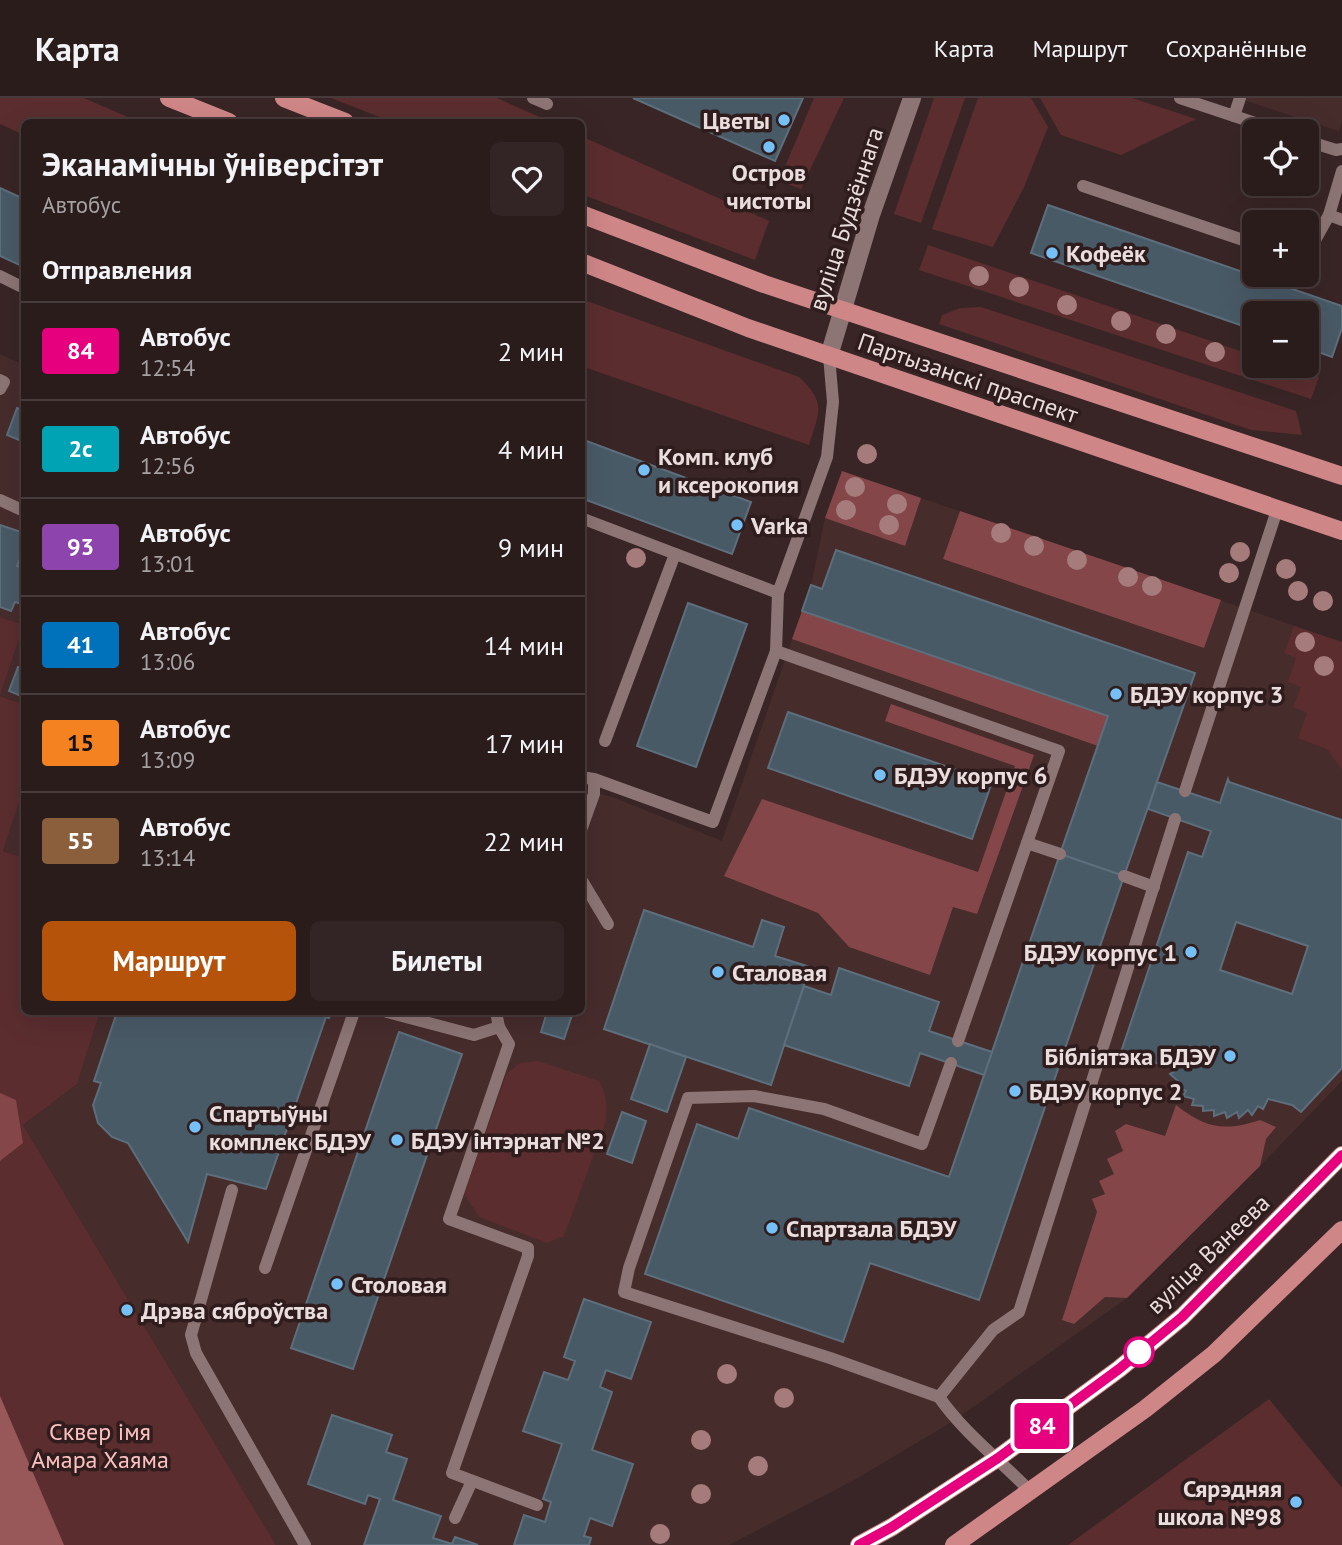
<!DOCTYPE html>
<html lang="ru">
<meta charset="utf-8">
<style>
:root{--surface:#2b1c1c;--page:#332525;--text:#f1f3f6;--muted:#a6a1a3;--line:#473a3b;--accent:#b45309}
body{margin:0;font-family:"PT Sans",sans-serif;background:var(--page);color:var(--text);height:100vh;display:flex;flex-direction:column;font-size:26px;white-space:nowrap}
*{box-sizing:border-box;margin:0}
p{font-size:23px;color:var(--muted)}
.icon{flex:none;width:38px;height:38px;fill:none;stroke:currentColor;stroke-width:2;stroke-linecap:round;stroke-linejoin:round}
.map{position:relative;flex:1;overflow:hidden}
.side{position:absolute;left:21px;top:21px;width:564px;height:896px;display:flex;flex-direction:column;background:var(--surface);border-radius:10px;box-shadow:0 7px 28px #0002,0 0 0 2px var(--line)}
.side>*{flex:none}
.badge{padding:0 14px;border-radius:5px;font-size:24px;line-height:46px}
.fabs{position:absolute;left:1242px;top:21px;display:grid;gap:14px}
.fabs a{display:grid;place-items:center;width:77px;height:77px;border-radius:10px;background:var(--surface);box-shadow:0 7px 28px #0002,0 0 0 2px var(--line);font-size:35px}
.map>.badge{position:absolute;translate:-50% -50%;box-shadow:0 0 0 4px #fff}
h2{padding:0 21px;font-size:26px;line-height:63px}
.round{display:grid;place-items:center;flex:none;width:74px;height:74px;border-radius:10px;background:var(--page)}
.overview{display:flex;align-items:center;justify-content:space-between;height:119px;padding:0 21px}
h1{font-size:33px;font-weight:700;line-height:52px}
.button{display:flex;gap:14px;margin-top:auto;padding:14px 21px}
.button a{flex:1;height:80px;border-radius:10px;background:var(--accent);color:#fff;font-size:28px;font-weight:700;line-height:80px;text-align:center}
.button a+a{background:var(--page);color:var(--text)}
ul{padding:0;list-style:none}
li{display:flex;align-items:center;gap:21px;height:98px;padding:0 21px;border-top:2px solid var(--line)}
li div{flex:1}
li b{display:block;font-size:26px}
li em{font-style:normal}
li .badge{min-width:77px;font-weight:700;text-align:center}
header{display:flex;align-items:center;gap:42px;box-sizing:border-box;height:98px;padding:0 35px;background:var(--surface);border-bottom:2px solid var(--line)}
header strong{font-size:33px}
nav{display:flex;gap:38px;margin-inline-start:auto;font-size:24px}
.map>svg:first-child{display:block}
.built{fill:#472c2c}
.green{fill:#5b2d2f}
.forest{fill:#844648}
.water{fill:#98585a}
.building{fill:#495a67;stroke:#5d6e7c;stroke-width:2;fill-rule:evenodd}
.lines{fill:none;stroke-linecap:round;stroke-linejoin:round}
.lane{stroke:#8c7574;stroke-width:12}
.secondary{stroke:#8c7574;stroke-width:18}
.primary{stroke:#cf8687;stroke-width:18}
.tree{fill:#a57b7b}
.line-casing{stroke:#fff;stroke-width:16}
.line{stroke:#e6007e;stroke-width:10}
.poi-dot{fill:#75c0f6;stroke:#2f1c1c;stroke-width:2.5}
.stop-dot{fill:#fff;stroke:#e6007e;stroke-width:3.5}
.labels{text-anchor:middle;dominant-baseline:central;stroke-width:7;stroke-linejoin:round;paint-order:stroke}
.poi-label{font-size:24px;font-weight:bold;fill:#eadddd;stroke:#2f1c1c;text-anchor:start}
.street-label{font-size:24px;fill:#eadddd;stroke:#2f1c1c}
.park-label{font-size:24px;fill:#fdc1c1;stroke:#2f1c1c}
</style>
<header>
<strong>Карта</strong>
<nav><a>Карта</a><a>Маршрут</a><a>Сохранённые</a></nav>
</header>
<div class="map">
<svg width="1342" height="1447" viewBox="0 0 1342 1447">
<rect width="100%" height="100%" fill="#392526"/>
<g class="built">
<polygon points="1237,0 1342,0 1342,23 1339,33"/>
<polygon points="0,256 24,267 24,527 0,519"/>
<polygon points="842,373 1342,544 1342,983 1260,1068 1127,1200 955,1322 856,1381 729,1447 276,1447 23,1027 77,986 100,914 581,914 581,690 615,700 722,743 811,487 825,420"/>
<polygon points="24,528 24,607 0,598"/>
<polygon points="24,690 24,760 3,753"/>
</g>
<g class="green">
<polygon points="0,0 84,0 139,24 24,24 24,37 0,26"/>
<polygon points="331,0 497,0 551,24 392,24"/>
<polygon points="814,0 844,0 801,91 779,83"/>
<polygon points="934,0 965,0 921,125 894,116"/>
<polygon points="978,0 1031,0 1048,29 1024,89 993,149 932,131"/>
<polygon points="1040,0 1132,0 1196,21 1121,57 1061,37"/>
<polygon points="581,38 769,123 755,162 581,96"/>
<polygon points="928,147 1255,258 1255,268 1285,268 1319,279 1311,301 919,172"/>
<path d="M581 201 799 279C827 305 819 314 809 347L581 268Z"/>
<polygon points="981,209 1296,313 1302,337 1251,332 939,226 942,217 960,210"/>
<polygon points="0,519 24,527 0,598 24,607 24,690 3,753 24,760 24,914 100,914 77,986 23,1027 276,1447 0,1447"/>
<polygon points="1294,528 1342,544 1342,672 1327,651 1298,640 1307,615 1293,609 1301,589 1288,584 1296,560 1284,555"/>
<path d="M538 963 599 983C607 997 607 1007 606 1023L564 1138 547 1145 479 1119 464 1096 507 975 520 965Z"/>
<polygon points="1269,1301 1342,1390 1342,1447 1068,1447"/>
</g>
<g class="forest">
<polygon points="842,373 921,400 905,448 825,420"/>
<polygon points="960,413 1221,502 1204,550 943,461"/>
<polygon points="802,513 1108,618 1098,648 792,541"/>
<polygon points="891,606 1034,657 977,816 953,809 930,877 849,849 818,815 724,778 762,701 978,774 1015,668 885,623"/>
<polygon points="0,995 16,1002 23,1045 0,1063"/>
<path d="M1176 1007C1205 1030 1224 1034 1260 1022L1276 1029 1266 1041 1260 1068 1127 1200 1105 1199 1074 1226 1062 1222 1097 1114 1092 1101 1105 1096 1099 1083 1114 1076 1107 1061 1123 1053 1115 1033 1126 1026 1165 1038Z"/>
</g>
<polygon class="water" points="0,1298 64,1447 0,1447"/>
<g class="building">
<polygon points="633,0 803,0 775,63"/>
<polygon points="0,90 24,101 24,169 0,158"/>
<polygon points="1048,107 1342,208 1342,230 1332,259 1307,250 1307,215 1255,215 1255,232 1031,155"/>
<polygon points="17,310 24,313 24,344 7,337"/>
<polygon points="581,341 751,404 732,456 581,400"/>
<polygon points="0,427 24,435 24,451 17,468 24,471 24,498 22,506 15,504 11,513 0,509"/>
<polygon points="836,452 1195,575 1124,778 1060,756 1108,618 802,513 811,487 822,491"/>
<polygon points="688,505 747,526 696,669 637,648"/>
<polygon points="18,569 24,571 24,599 9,593"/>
<polygon points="788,614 992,684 972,741 768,670"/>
<path d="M1228 681 1229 684 1342 722V970L1301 1014 1292 1007 1268 1001 1263 1011 1258 1008 1252 1017 1248 1012 1239 1020 1237 1014 1227 1020 1225 1014 1214 1018V1012L1203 1013V1008L1192 1007 1194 1001 1183 998 1186 993 1175 988 1179 984 1170 976 1175 973 1172 970 1121 954 1188 754 1202 759 1211 733 1148 711 1157 684 1220 705ZM1236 824 1308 848 1292 896 1220 872Z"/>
<polygon points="1060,756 1124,778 979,1202 870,1165 843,1244 645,1176 697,1026 738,1041 749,1010 949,1079"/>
<polygon points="644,812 753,849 762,822 784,829 775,858 810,869 771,987 604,931"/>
<polygon points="839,870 939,904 929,933 992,954 984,977 920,955 909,988 784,947 804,888 831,897"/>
<polygon points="117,914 332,914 329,920 326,919 266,1091 207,1076 188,1144 128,1045 112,1039 98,1025 93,1007 101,985 94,983"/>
<polygon points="547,914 573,914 564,941 541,934"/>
<polygon points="399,934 462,956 353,1271 291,1250"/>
<polygon points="650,946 686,959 667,1014 631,1001"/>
<polygon points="622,1014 646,1023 632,1065 607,1056"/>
<polygon points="584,1201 651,1224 631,1281 606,1272 600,1289 612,1294 592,1352 633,1366 612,1428 590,1420 584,1438 591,1440 589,1447 514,1447 524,1417 545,1424 551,1404 543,1401 562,1346 523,1333 544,1274 568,1282 575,1263 564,1259"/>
<polygon points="332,1317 392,1337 386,1354 407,1361 393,1402 441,1418 433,1440 452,1446 455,1439 478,1447 364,1447 380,1401 368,1397 365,1406 308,1386"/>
</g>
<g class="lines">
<g class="lane">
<polyline points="533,0 547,6"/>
<polyline points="1180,0 1279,33"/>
<polyline points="1234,18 1240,0"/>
<polyline points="1307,43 1336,52 1342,51"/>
<polyline points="1342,73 1329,117 1342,122"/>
<polyline points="1083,88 1255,146"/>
<polyline points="1307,148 1314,144 1329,117"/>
<polyline points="0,178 24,190"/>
<polyline points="0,282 4,284 0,291"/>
<polyline points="0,402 24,413"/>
<polyline points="581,420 778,495"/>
<polyline points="776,553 1059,653 958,943"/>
<polyline points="605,643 675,456"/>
<polyline points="581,679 594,681 713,724 776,553 778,495 827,359 833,304 829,258"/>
<polyline points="1185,693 1277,412"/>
<polyline points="581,732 594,696 594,681"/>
<polyline points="1027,745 1060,756"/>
<polyline points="1124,778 1154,789"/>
<polyline points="581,781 608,826"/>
<polyline points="387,914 474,937 499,929"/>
<polyline points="496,914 499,929 509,946 449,1121 528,1150 528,1158 452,1375 537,1407"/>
<polyline points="232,1092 191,1237 196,1255 305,1447"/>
<polyline points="265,1170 354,914"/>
<polyline points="939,1299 830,1260 624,1194 629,1170 688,1000 754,998 824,1011 922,1046 951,965"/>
<path d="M1031 1394C1000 1362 964 1335 939 1299L993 1232 1019 1214 1175 721"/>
<polyline points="455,1420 472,1383"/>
</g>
<polyline class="secondary" points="829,258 871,117 912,0"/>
<g class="primary">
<polyline points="169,0 229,24"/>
<polyline points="284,0 345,24"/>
<polyline points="581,116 764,186 1342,378"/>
<polyline points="581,164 748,230 1342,433"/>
<polyline points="859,1447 892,1429 998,1360 1119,1271 1182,1219 1342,1057"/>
<polyline points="954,1447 1145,1311 1214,1256 1342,1132"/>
</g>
</g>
<g class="tree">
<circle cx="979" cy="178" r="10"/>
<circle cx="1019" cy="189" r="10"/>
<circle cx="1067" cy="207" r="10"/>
<circle cx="1121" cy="223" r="10"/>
<circle cx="1166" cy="236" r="10"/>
<circle cx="1215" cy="254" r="10"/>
<circle cx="867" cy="356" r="10"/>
<circle cx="855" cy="389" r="10"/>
<circle cx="897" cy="406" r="10"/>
<circle cx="846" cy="412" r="10"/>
<circle cx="889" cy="427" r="10"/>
<circle cx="1001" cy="435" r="10"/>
<circle cx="1034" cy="448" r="10"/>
<circle cx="1240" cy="454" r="10"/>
<circle cx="636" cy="460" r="10"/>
<circle cx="1077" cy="462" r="10"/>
<circle cx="1286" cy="471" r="10"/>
<circle cx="1229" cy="475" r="10"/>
<circle cx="1128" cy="479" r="10"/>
<circle cx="1152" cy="488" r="10"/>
<circle cx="1298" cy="493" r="10"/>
<circle cx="1323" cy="503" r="10"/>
<circle cx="1305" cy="544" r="10"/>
<circle cx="1324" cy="568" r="10"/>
<circle cx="727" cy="1276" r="10"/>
<circle cx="784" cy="1300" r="10"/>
<circle cx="701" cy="1342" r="10"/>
<circle cx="758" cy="1368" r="10"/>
<circle cx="701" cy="1396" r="10"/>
<circle cx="660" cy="1436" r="10"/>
</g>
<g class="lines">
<defs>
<polyline id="line" points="859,1447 892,1429 998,1360 1119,1271 1182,1219 1342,1057"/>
</defs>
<use href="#line" class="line-casing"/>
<use href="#line" class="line"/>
</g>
<g class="poi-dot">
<circle cx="784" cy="22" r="7"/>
<circle cx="769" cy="49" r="7"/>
<circle cx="1052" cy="155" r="7"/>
<circle cx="644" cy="372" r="7"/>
<circle cx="737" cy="427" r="7"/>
<circle cx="1116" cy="596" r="7"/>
<circle cx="880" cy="677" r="7"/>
<circle cx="1191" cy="854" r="7"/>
<circle cx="718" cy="874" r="7"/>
<circle cx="1230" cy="958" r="7"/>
<circle cx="1015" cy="993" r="7"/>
<circle cx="195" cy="1029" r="7"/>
<circle cx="397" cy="1042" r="7"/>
<circle cx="772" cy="1130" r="7"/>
<circle cx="337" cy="1186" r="7"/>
<circle cx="127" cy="1212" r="7"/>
<circle cx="1296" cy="1404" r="7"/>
</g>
<circle class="stop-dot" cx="1139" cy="1254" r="14"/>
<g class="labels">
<g class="poi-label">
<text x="770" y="22" text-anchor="end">Цветы</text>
<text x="769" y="74" text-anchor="middle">Остров<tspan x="769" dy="28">чистоты</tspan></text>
<text x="1066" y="155">Кофеёк</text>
<text x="658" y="358">Комп. клуб<tspan x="658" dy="28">и ксерокопия</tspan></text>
<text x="751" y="427">Varka</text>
<text x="1130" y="596">БДЭУ корпус 3</text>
<text x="894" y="677">БДЭУ корпус 6</text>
<text x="1177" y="854" text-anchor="end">БДЭУ корпус 1</text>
<text x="732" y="874">Сталовая</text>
<text x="1216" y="958" text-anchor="end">Бібліятэка БДЭУ</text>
<text x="1029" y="993">БДЭУ корпус 2</text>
<text x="209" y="1015">Спартыўны<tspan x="209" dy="28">комплекс БДЭУ</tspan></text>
<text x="411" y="1042">БДЭУ інтэрнат №2</text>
<text x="786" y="1130">Спартзала БДЭУ</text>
<text x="351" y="1186">Столовая</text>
<text x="141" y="1212">Дрэва сяброўства</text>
<text x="1282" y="1390" text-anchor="end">Сярэдняя<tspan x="1282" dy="28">школа №98</tspan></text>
</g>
<g class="street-label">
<text transform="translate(846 121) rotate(-72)">вуліца Будзённага</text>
<text transform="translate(968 280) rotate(19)">Партызанскі праспект</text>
<text transform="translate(1208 1156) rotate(-44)">вуліца Ванеева</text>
</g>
<g class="park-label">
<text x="100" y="1333">Сквер імя<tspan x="100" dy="28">Амара Хаяма</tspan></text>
</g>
</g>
</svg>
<div class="fabs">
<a><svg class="icon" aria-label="locate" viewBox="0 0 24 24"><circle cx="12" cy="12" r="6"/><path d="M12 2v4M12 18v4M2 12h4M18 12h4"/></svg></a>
<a>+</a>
<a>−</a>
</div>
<b class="badge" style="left:1042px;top:1328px;background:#e6007e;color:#fff">84</b>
<section class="side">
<div class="overview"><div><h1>Эканамічны ўніверсітэт</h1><p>Автобус</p></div><a class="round"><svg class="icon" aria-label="heart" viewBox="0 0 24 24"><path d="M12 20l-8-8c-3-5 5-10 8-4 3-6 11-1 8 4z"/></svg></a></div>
<h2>Отправления</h2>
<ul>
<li><span class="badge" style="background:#e6007e;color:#fff">84</span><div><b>Автобус</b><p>12:54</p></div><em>2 мин</em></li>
<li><span class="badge" style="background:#00a3b4;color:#fff">2с</span><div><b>Автобус</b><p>12:56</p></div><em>4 мин</em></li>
<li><span class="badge" style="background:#8e44ad;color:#fff">93</span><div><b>Автобус</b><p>13:01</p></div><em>9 мин</em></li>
<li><span class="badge" style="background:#0072bc;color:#fff">41</span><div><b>Автобус</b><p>13:06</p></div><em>14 мин</em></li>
<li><span class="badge" style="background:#f58220;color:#111">15</span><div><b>Автобус</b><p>13:09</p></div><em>17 мин</em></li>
<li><span class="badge" style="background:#8b5e3c;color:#fff">55</span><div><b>Автобус</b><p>13:14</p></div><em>22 мин</em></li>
</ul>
<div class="button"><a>Маршрут</a><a>Билеты</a></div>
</section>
</div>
